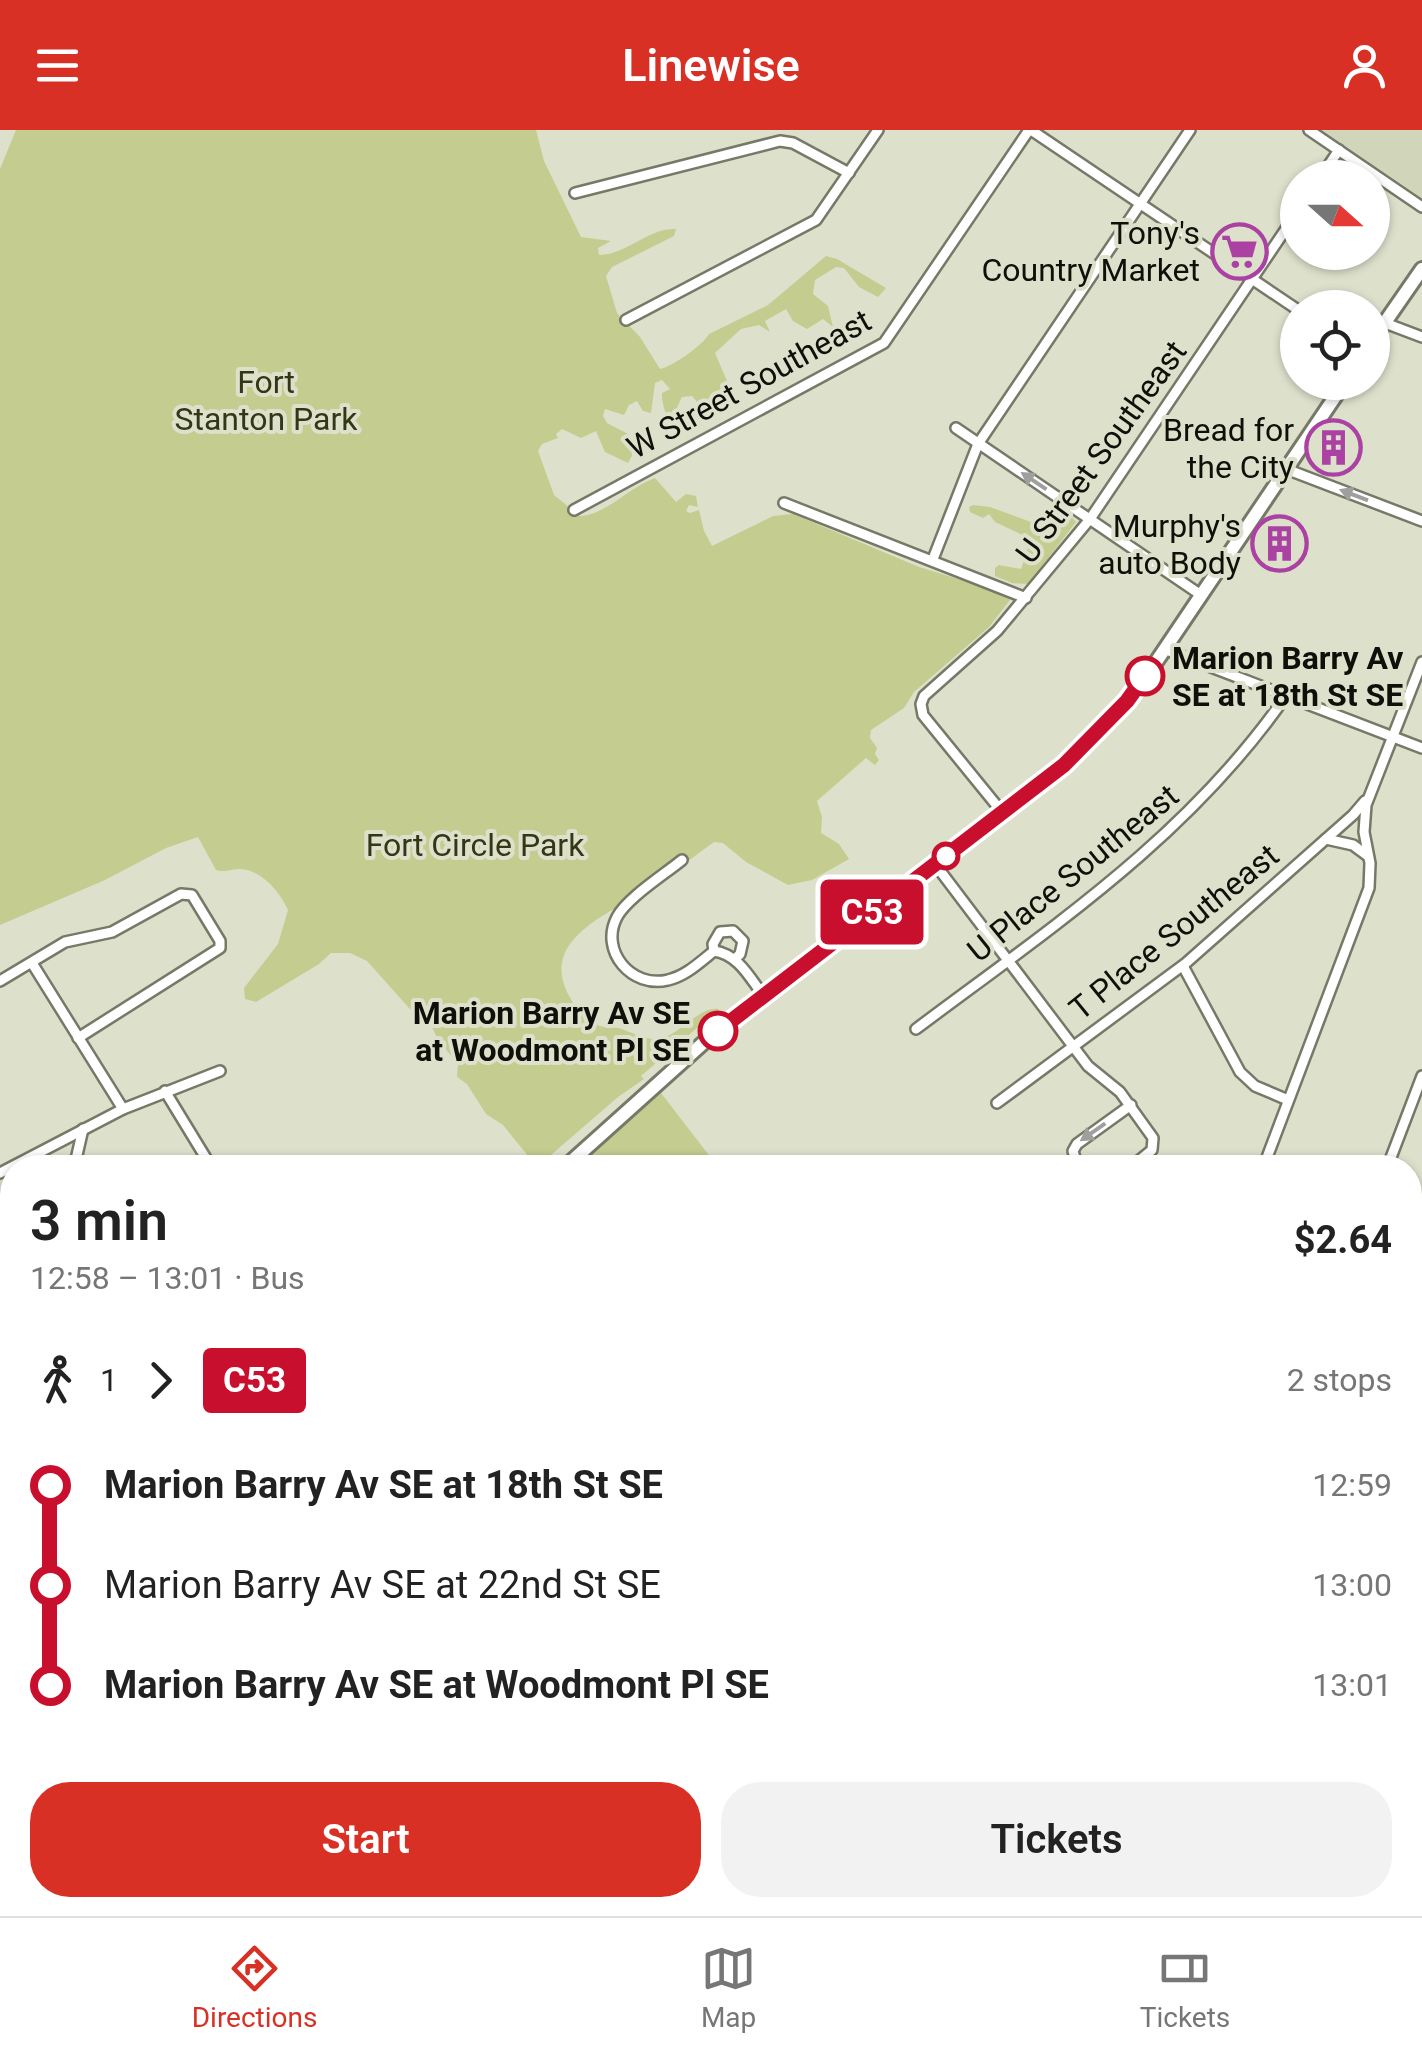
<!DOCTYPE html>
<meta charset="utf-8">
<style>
:root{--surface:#fff;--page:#f2f2f2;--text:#222;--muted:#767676;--line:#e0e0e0;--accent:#d93025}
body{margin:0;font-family:Roboto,sans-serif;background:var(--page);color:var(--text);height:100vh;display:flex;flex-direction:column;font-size:38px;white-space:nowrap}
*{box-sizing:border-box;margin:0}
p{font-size:32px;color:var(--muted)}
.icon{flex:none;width:55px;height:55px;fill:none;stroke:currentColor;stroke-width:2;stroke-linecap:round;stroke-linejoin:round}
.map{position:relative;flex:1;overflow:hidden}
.sheet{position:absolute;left:0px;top:1025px;width:1422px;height:762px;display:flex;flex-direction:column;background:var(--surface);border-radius:40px 40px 0 0;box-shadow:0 2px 8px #0004}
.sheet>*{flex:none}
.badge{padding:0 20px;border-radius:8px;font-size:35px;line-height:65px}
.needle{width:65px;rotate:111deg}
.buttons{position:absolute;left:1280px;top:30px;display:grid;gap:20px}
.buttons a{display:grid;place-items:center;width:110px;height:110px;border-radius:50%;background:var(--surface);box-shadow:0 2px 8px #0004;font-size:50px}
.map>.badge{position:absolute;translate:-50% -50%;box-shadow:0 0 0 5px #fff}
.legs{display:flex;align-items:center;gap:15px;height:110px;padding:0 30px;font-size:32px}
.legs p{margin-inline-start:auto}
.summary{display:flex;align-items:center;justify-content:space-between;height:170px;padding:0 30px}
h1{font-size:55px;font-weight:600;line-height:75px}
.button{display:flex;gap:20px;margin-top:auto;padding:20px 30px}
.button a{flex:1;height:115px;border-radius:40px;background:var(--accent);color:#fff;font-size:40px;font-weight:600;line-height:115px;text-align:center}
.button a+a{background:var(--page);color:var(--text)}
ul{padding:0 30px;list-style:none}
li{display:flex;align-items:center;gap:35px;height:100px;font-size:38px}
li i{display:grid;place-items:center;width:15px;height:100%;margin:0 12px;background:currentColor}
li i::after{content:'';width:25px;height:25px;margin:-12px;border:8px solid;border-radius:50%;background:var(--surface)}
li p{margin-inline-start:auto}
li:first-child i{background:linear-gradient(#0000 50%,currentColor 0)}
li:last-child i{background:linear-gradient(currentColor 50%,#0000 0)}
header{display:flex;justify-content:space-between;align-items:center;height:130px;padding:0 30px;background:var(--accent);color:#fff;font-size:45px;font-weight:600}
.tab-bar{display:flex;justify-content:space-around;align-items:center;height:140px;border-top:2px solid var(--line);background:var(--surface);font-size:28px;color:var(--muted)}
.tab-bar a{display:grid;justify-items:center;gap:5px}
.tab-bar .current{color:var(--accent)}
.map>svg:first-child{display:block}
.built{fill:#d1d6ba}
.green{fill:#c4cc8f}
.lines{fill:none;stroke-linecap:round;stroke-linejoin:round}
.minor-casing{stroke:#767967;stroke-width:14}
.tertiary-casing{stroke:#767967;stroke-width:16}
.secondary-casing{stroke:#767967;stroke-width:18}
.minor{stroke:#fff;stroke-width:9}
.tertiary{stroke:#fff;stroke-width:11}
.secondary{stroke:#fff;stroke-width:12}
.oneway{fill:#9f9f9d}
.line-1-casing{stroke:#fff;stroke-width:22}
.line-1{stroke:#c8102e;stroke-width:15}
.stop-1-dot{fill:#fff;stroke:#c8102e;stroke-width:5}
.labels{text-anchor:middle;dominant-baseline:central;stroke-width:8;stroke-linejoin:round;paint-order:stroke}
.poi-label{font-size:32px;fill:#0f1009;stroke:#dde1cc;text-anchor:end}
.park-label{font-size:32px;fill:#343715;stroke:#dde1cc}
.street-label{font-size:32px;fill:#0f1009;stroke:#dde1cc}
.stop-label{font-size:32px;font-weight:bold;fill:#0f1009;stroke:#dde1cc;text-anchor:start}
</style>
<header><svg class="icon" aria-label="menu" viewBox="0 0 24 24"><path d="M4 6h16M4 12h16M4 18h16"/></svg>Linewise<svg class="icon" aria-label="person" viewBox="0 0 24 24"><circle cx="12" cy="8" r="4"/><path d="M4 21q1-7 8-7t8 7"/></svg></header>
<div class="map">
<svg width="1422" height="1786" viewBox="0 0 1422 1786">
<rect width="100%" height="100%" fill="#dde1cc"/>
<g class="built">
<polygon points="1322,0 1422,0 1422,68"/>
<polygon points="1224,103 1260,127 1253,137 1248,138 1215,115"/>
</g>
<g class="green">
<path d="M16 0H536L544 31 581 107 611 111 598 118 599 125C629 124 647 98 676 99L674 106 612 137 606 146 617 183 640 207 660 239C673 236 702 216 709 204L768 175 826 126 837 129 886 158 878 167 859 157 844 138 836 137 815 150 813 164 828 176 833 197 823 189 807 199 793 191 786 179 765 191 770 202 759 195 741 199 715 223 730 258 727 267 704 281 692 266 682 267 674 284 681 298V307C671 300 661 276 662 263L670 259 662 250 655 253 651 283 643 281 637 271 629 275 624 285 605 279 603 286 607 293 630 305 632 326 628 333 605 322 596 301 581 308 562 299 556 304 558 308 542 314 538 321 554 365 580 386C606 385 629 357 655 348L676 372 686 364 696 366 698 377 689 375 686 381 690 383 699 380 704 401 712 416 773 386 793 384 919 437 997 461 1010 470 989 497 914 562 904 578 871 600 870 608 877 618 875 624 879 630 875 635 866 628 817 671 822 687 821 703 839 714 849 729 812 750 788 755 746 732 723 713 714 712C691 728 669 747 645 761 605 786 535 812 572 871 577 880 590 893 600 896 608 899 615 896 622 899 632 903 641 907 652 909 678 911 697 875 719 879L641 946 644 949 618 967 537 1037 503 995 486 984 467 954 457 947 458 934 438 910 432 897 410 879 367 831 350 823H331L319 834 256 872 245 869 244 858 278 814 288 780C280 762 262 740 240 739 231 739 225 743 216 740L198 707 166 718 105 750 0 795V39Z"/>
<polygon points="973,375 990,377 1042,396 1058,380 1068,383 1076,392 1028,454 1012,453 995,446 995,438 999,435 1021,439 1031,409 995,392 989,384 983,388 970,382 969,377"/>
<polygon points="661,963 718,1037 577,1037"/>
<polygon points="40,1775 131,1775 124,1786 39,1786"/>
<polygon points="733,1775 1038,1775 1031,1786 758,1786"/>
</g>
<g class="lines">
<defs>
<g id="minor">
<polyline points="1031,0 1298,180"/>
<polyline points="1309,0 1422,77"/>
<polyline points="1320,48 1339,20"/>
<polyline points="575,63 780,11 793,13 849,43"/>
<polyline points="626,190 816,90 878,0"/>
<polyline points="1385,193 1422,207"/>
<polyline points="956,298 1201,465"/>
<polyline points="1286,339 1422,391"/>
<polyline points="784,373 1026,468"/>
<polyline points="574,380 884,213 1029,0"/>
<polyline points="933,429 978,314 1190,0"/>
<polyline points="1164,519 1422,618"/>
<polyline points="1002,682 923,585 921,574 924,566 997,501 1090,389 1298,81"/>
<polyline points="1326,709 1353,715 1368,726"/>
<path d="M682 730C665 744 627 768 617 787 599 821 632 859 668 850 686 846 700 832 714 821 738 824 750 848 763 865"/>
<polyline points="935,734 1088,936 1120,962 1153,1008 1152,1020 1130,1038"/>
<polyline points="714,821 713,814 720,802 733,801 743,811 740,824 735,829"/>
<polyline points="32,833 123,979"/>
<polyline points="1183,836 1240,942 1255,956 1288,970"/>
<polyline points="0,851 65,812 112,802 181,764 192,765 220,811 220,818 78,908"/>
<path d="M916 899C1052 797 1188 707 1286 566"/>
<polyline points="165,961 212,1038"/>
<polyline points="997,973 1186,833 1353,685 1365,671"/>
<polyline points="74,1038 83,999"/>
<polyline points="1078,1038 1073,1021 1077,1014 1131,975"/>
<polyline points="1263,1038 1369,758 1370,733 1364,702 1366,675 1422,532"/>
<polyline points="1387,1038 1422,946"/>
<polyline points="0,1043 123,979 220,941"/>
<polyline points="1410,1130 1422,1135"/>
<polyline points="1410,1243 1422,1212"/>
<polyline points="1410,1506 1422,1474"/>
<polyline points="1410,1763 1422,1767"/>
<polyline points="170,1786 175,1775"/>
<polyline points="286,1786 290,1775"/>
<polyline points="663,1786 685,1782 724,1785"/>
<polyline points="1044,1786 1053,1775"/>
<polyline points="1302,1786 1307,1775"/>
</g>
<g id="tertiary">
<polyline points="0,1237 12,1244"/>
<polyline points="1410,1494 1422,1488"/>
<polyline points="1410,1644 1422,1649"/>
<polyline points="1097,1775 1124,1786"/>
</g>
<g id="secondary">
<polyline points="1372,211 1422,139"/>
<path d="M564 1038 711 906 1052 644C1091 614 1123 577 1152 538L1345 252"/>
<polyline points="0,1391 12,1387"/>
</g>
</defs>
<use href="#minor" class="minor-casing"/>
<use href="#tertiary" class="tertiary-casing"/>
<use href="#secondary" class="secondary-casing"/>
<use href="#minor" class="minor"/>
<use href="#tertiary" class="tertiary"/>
<use href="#secondary" class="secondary"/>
</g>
<defs><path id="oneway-solid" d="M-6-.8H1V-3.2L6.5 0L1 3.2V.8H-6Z" transform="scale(2.5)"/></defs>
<g class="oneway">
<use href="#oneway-solid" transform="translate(1034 351) rotate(-146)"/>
<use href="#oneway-solid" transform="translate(1354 365) rotate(-159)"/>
<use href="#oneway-solid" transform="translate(1093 1002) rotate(145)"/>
</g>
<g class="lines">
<defs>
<polyline id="line-1" points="718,901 1064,635 1127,571 1145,546"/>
</defs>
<use href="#line-1" class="line-1-casing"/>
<use href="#line-1" class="line-1"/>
</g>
<defs>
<symbol id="supermarket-ring" viewBox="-11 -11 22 22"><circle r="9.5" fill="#dde1cc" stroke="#aa41a3" stroke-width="1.5"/><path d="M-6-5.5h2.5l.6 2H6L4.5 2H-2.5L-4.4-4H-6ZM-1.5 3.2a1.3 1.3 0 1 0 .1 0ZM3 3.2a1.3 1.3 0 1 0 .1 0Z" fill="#aa41a3"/></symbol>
<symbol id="building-ring" viewBox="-11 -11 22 22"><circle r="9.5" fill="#dde1cc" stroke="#aa41a3" stroke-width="1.5"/><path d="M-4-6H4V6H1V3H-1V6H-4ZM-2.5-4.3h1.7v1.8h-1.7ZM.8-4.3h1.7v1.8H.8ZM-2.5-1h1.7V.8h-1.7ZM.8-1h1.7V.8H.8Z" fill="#aa41a3"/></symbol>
</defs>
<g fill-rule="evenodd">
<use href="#supermarket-ring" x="1208" y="90" width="63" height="63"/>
<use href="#building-ring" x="1302" y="286" width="63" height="63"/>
<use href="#building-ring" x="1248" y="382" width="63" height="63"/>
</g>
<g class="stop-1-dot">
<circle cx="1145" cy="546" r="18"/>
<circle cx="946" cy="726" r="12"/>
<circle cx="718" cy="901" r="18"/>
</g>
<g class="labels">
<g class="poi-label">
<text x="1200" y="103">Tony's<tspan x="1200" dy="37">Country Market</tspan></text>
<text x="1294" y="300">Bread for<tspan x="1294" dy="37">the City</tspan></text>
<text x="1241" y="396">Murphy's<tspan x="1241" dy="37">auto Body</tspan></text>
</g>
<g class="park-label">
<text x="266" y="252">Fort<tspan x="266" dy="37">Stanton Park</tspan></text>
<text x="475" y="715">Fort Circle Park</text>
</g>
<g class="street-label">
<text transform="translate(749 254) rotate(-29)">W Street Southeast</text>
<text transform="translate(1101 322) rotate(-54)">U Street Southeast</text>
<text transform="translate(1073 743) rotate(-39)">U Place Southeast</text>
<text transform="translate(1174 802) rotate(-39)">T Place Southeast</text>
</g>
<g class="stop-label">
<text x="1172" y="528">Marion Barry Av<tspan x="1172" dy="37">SE at 18th St SE</tspan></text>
<text x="690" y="883" text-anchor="end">Marion Barry Av SE<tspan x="690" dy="37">at Woodmont Pl SE</tspan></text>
</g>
</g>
</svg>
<div class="buttons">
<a><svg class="needle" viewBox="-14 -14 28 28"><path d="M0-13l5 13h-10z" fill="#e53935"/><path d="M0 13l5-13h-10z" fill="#767676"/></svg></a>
<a><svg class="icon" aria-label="locate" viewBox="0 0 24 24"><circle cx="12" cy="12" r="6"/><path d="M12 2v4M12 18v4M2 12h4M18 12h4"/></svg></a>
</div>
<b class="badge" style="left:872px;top:782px;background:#c8102e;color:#fff">C53</b>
<section class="sheet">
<div class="summary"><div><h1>3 min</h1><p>12:58 – 13:01 · Bus</p></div><b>$2.64</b></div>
<div class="legs"><svg class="icon" aria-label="walk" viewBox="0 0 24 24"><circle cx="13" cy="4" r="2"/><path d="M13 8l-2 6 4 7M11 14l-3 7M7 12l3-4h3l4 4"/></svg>1<svg class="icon" aria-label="forward" viewBox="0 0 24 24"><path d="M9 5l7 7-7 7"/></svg><b class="badge" style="background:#c8102e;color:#fff">C53</b><p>2 stops</p></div>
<ul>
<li><i style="color:#c8102e"></i><b>Marion Barry Av SE at 18th St SE</b><p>12:59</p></li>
<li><i style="color:#c8102e"></i><span>Marion Barry Av SE at 22nd St SE</span><p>13:00</p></li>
<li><i style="color:#c8102e"></i><b>Marion Barry Av SE at Woodmont Pl SE</b><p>13:01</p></li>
</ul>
<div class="button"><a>Start</a><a>Tickets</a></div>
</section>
</div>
<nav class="tab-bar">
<a class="current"><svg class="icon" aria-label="directions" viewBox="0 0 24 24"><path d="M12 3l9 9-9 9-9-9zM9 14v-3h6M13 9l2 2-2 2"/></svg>Directions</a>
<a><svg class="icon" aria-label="map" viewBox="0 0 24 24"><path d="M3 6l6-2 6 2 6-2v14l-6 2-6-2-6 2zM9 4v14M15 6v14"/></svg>Map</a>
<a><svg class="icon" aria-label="tickets" viewBox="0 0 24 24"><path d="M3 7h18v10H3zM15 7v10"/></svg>Tickets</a>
</nav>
